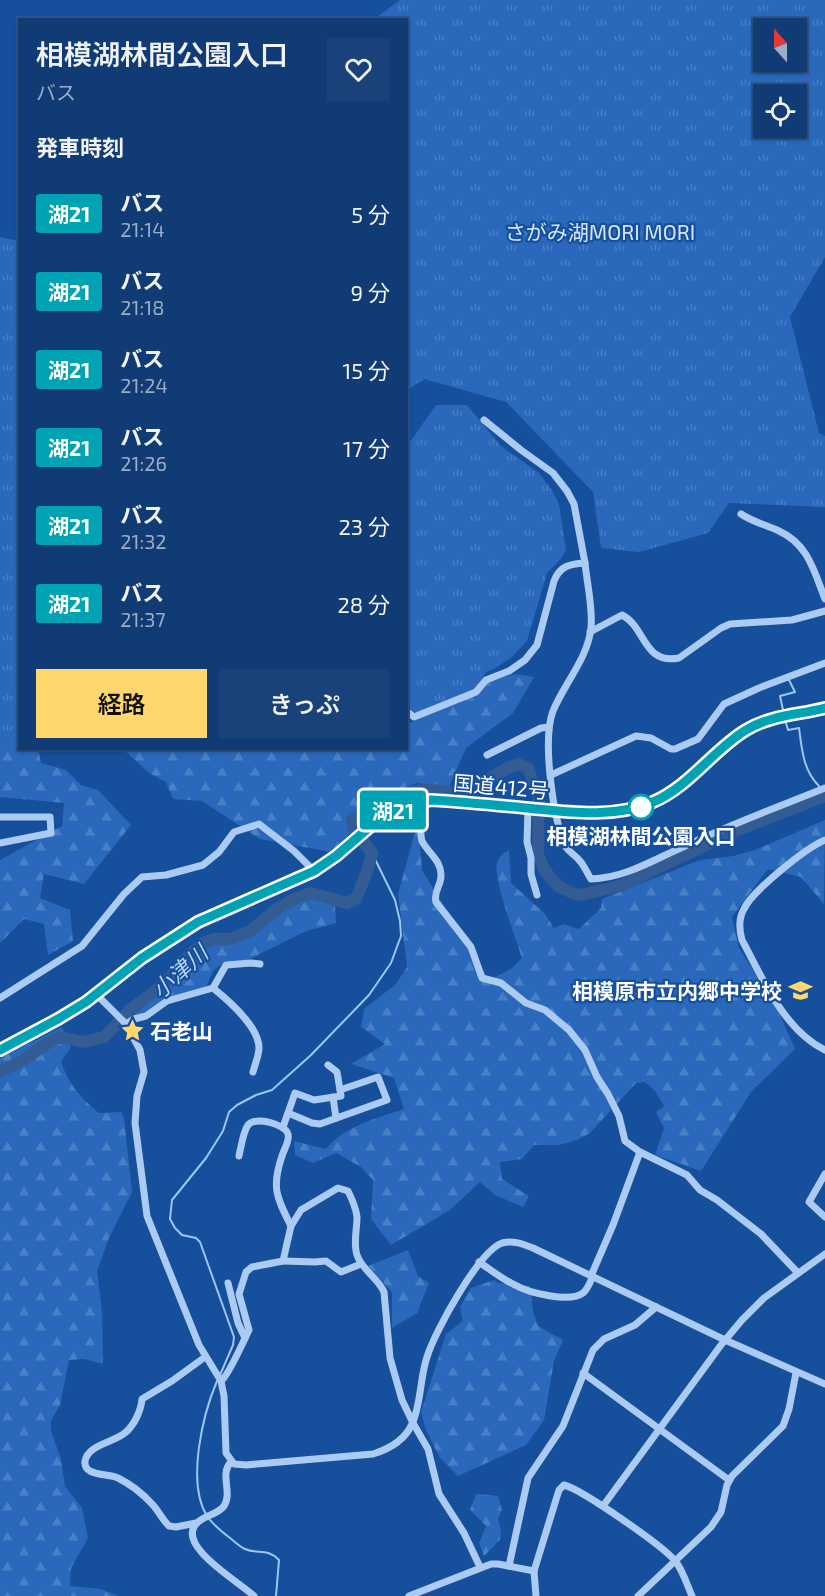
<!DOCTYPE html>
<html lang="ja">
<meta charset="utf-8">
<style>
:root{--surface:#103b75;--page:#19427a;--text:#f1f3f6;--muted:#9cadc5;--line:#305587;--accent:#ffd76d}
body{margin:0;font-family:"Exo 2","Noto Sans JP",sans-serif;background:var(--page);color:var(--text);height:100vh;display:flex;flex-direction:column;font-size:22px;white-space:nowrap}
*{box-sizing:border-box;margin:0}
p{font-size:20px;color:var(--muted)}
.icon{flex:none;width:33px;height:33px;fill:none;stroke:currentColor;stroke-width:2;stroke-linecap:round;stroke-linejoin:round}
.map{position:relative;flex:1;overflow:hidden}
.side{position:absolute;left:18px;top:18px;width:390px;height:732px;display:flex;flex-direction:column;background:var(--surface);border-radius:0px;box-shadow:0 2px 4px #0004,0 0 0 2px var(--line)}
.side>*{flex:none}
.badge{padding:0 12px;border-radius:4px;font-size:21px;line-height:39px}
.needle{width:39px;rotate:339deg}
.fabs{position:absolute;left:753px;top:18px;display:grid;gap:12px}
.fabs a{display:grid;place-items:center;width:54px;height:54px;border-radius:0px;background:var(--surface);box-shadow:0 2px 4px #0004,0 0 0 2px var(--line);font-size:30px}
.map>.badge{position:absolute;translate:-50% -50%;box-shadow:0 0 0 3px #fff}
h2{padding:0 18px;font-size:22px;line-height:54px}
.round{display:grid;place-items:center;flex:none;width:63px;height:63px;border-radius:0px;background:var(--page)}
.headline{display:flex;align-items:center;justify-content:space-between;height:102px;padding:0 18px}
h1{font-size:28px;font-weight:600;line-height:45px}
.action{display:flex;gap:12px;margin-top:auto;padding:12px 18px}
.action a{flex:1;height:69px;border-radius:0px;background:var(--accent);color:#111;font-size:24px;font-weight:600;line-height:69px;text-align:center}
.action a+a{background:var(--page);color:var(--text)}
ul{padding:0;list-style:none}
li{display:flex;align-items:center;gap:18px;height:78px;padding:0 18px}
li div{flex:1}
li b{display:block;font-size:22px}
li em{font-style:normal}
li .badge{min-width:66px;font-weight:700;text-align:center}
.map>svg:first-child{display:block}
.forest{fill:url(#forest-firs)}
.park{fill:url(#park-tufts);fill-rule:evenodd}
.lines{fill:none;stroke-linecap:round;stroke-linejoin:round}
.stream{stroke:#9ec6f5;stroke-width:2}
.river{stroke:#335c95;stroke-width:12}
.minor{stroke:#accbf3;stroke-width:7}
.highway{stroke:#fff;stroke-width:10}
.line-casing{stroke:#fff;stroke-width:14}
.line{stroke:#00a3b4;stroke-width:9}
.stop-dot{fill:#fff;stroke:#00a3b4;stroke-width:3}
.labels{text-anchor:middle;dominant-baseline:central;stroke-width:4.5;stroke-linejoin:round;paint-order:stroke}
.park-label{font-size:21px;fill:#d4e6fd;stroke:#164f9c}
.street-label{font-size:21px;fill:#fff;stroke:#164f9c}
.stop-label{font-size:21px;font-weight:bold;fill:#fff;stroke:#164f9c}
.poi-label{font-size:21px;font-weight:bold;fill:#fff;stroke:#164f9c;text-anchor:end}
.water-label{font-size:22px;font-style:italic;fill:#b8d5f9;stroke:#164f9c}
</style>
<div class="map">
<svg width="825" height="1596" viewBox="0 0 825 1596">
<defs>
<pattern id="forest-firs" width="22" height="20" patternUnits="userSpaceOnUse" patternTransform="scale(1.5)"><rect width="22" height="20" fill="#2968ba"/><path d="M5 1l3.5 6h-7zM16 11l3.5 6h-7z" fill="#497fc4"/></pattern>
<pattern id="park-tufts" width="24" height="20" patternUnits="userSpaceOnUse" patternTransform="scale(1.5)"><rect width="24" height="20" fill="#2968ba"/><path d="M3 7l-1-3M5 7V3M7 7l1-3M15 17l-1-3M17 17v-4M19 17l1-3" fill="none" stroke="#497fc4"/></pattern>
</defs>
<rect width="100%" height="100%" fill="#164f9c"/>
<g class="forest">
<polygon points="0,667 20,748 38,749 41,763 66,770 81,785 98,790 131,825 84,884 44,874 40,898 70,910 73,941 48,955 44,924 24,919 0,943 0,860 62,826 64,803 0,797"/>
<polygon points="515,674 534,677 513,713 466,748 449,787 417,783 392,792 331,852 260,839 202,801 173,799 166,782 149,773 123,749 406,748 407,724 477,693 485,682"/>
<path d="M825 820 824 904 801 877 768 869 732 917 739 948 776 1006 795 1049 751 1092 701 1171 655 1155 664 1128 656 1112 664 1106 655 1091 645 1082 636 1083 590 1133 577 1140 559 1145H534L522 1159 500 1162 502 1179 529 1196 523 1207 495 1195 480 1182 450 1210 391 1245 371 1219 373 1180 361 1167 336 1153 313 1163 295 1155 294 1141 326 1149C345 1126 377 1118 404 1109L394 1078 351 1064 385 1044 361 1027 364 1009 396 984 407 967 398 894 418 821 422 870 489 980 511 969 522 958C516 939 493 880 497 863 499 856 504 853 509 850L511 883 544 913 554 928 564 924 579 929 601 908 602 899 700 860 733 856 755 850Z"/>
<polygon points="312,896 335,904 336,923 306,931 246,961 225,961 213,971 206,988 167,999 145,1014 134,1015 159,991 181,976 197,953 213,945 242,939 266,924 289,904"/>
<path d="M62 1027 71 1047 61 1062C70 1086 80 1097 99 1113L121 1112 124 1118 132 1192 109 1238 97 1271 102 1312 103 1364 84 1359 69 1360 60 1405 51 1421V1431L61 1459 65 1486 82 1508 88 1538 71 1568 70 1586 101 1589 118 1596H0V1058Z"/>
<polygon points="408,1250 418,1276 429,1283 417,1313 392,1328 392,1292 368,1266"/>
<polygon points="494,1280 498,1283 530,1286 533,1311 538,1326 563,1340 554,1361 544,1420 526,1445 458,1476 440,1458 426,1430 421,1412 446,1334 463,1321 460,1307 471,1288"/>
<polygon points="476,1494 498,1496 502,1510 498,1519 501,1530 500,1540 484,1556 479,1543 486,1526 470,1510"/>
</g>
<g class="park">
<path d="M400 0H825V257L790 317 819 433 825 436V507L729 503 708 533 639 552 601 548 593 492 506 402 424 379 407 390 406 20 374 19ZM796 28V62H764V28ZM796 94V128H764V94Z"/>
<polygon points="0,237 19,241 20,748 38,749 0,751"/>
<polygon points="436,405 467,405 501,446 539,473 551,489 559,504 566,550 561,559 547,573 527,641 512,657 494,669 486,672 475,691 419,713 407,712 407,446"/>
</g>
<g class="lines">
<g class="stream">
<polyline points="783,710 780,696 795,692 789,680"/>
<path d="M786 723 788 730 799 728C802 750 803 770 819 786"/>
<polyline points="220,1375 233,1345 234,1337 200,1242 196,1238 182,1235 175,1228 170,1219 172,1200 206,1158 223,1131 229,1112 237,1105 256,1095 272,1090 311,1055 369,995 391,963 401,936 400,921 395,900 372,853"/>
<path d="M217 1381C203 1414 186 1482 207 1516 213 1525 221 1531 230 1538 234 1541 240 1547 245 1549 258 1555 266 1547 279 1560L276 1596"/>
</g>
<path class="river" d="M0 1071 22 1061 49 1042 61 1037 83 1042 104 1037 132 1008 163 985 191 953 203 943 214 939H231L250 931 277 909 292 900 311 893 347 903 356 899 368 869 372 853 353 828 352 820C375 807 399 791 426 790 441 789 453 795 468 790 486 783 499 770 518 764L528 768 539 799 538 854 545 871 558 886 572 893 580 895 620 886 735 831 825 796"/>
<g class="minor">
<polyline points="484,420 521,450 553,473 567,491 574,504 585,563"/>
<path d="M741 514C753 522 766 525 779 531 808 544 814 571 825 599"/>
<path d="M590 632 622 615C646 627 643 665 679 658L721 628 730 624 792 620 825 611"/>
<path d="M406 711 414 717 476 692 486 680 509 671 525 660 537 645 554 581C560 566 569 564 585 563 587 584 593 607 591 628 588 658 564 684 553 711 542 740 553 820 566 847 569 852 575 855 579 860 584 865 587 873 591 879 625 878 653 860 683 847 729 825 778 807 825 788"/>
<polyline points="487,755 541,728 549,727"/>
<polyline points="551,775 636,736 651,738 671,749 675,749 698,739 724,704 759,688 825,663"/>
<polyline points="528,808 527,842 531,858 531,874 537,895"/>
<path d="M386 813 393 816H421C423 824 419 833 422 841 428 853 440 859 441 874 442 885 433 891 436 902L471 947 482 978 501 983 526 1003 545 1010 569 1030 585 1050 597 1077 608 1094 619 1116 625 1141 640 1152 687 1175 700 1190 717 1200 761 1234 798 1273"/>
<polyline points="0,817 50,817 51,833 0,843"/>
<path d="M825 840C806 848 752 891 744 909 738 919 739 929 742 940 763 979 784 1030 825 1050"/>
<path d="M213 988C228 1000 259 1027 259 1048 259 1055 255 1064 253 1072"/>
<path d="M97 995 126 1024 140 1050 144 1072 137 1096 135 1123 147 1216 199 1345 221 1381 224 1396 226 1453 234 1464 246 1465 373 1454C389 1449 405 1440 412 1424 421 1405 420 1377 427 1357 434 1333 479 1251 502 1243 513 1240 523 1244 533 1248L725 1340 825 1384"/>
<polyline points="0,998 82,946 124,894 142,877 166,875 203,865 219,852 234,832 259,824 294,851 314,871"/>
<polyline points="126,1024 134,1019 146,1016 167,1001 213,988 226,965 251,963 260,964"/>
<polyline points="333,1097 336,1118"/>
<polyline points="288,1113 312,1123 320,1124 387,1100 378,1077 340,1090"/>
<polyline points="283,1127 295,1093 314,1100 341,1096 337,1072 328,1065"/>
<path d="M239 1156C241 1147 243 1132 248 1125 255 1116 285 1124 288 1134 290 1141 284 1149 282 1156 271 1188 277 1198 291 1226"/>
<polyline points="825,1174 809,1202 825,1217"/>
<polyline points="283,1261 315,1262 326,1261 341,1272 361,1264"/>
<path d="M479 1262C491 1270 502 1279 515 1285 529 1293 570 1303 583 1293 588 1289 590 1282 593 1276"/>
<polyline points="591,1276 613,1225 640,1152"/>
<polyline points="228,1283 238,1323 245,1338"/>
<polyline points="583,1373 729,1480"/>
<path d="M221 1381C228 1377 244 1340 249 1330L239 1294 246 1272 252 1267 283 1261 291 1226 301 1210 338 1188 348 1191C352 1199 356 1208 357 1217 357 1230 353 1243 357 1255 362 1270 378 1278 384 1292L390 1358 402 1400 413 1423 428 1449 439 1494 464 1533 480 1567"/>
<path d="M231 1462C219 1474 233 1492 224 1506 217 1515 205 1515 197 1523 174 1545 241 1583 254 1596"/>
<polyline points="603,1506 721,1345 742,1320 764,1298 825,1254"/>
<path d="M196 1523 176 1527 169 1526C162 1519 158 1510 152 1504 143 1494 130 1484 118 1478 109 1473 83 1477 85 1461 88 1444 116 1442 126 1432 134 1425 141 1411 142 1399L172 1381 205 1357"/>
<polyline points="509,1566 528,1478 563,1426 593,1350 604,1339 635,1325 656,1307"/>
<polyline points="409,1596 491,1564 498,1564 534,1571"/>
<path d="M536 1596 534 1571 559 1490 564 1485C581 1489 665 1547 676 1562 683 1571 687 1585 692 1596"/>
<polyline points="638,1596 711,1527 721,1512 727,1485 732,1476 783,1426 789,1409 796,1373"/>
</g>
<polyline class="highway" points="0,1050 75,1009 97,995 142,958 198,922 314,871 336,857 386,813 404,805 431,800 600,813 630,810 665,796 737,736 755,725 787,715 825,708"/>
</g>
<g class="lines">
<defs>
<path id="line" d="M0 1050 58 1019 86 1002 142 958 198 922 314 871 336 856 386 813 404 805 431 800C463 802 495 805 526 808 568 812 612 819 653 802 689 787 713 750 746 730 771 715 798 715 825 708"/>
</defs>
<use href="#line" class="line-casing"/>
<use href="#line" class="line"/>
</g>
<defs>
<symbol id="school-bare" viewBox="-9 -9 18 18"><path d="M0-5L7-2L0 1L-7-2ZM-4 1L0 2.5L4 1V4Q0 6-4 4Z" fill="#ffd76d" stroke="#164f9c" stroke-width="2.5" paint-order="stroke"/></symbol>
<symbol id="sight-bare" viewBox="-9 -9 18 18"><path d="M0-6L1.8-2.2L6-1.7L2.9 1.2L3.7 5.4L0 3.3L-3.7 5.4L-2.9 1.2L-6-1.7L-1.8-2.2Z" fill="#ffd76d" stroke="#164f9c" stroke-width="2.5" paint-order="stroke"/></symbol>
</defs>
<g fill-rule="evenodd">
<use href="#school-bare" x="784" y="974" width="33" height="33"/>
<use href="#sight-bare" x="116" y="1014" width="33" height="33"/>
</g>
<circle class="stop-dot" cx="641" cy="807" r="12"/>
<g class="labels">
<g class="park-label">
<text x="600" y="231">さがみ湖MORI MORI</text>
</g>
<g class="street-label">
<text transform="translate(501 786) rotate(5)">国道412号</text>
</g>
<g class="stop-label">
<text x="641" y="835">相模湖林間公園入口</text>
</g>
<g class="poi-label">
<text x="782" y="990">相模原市立内郷中学校</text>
<text x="150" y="1030" text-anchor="start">石老山</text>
</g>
<g class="water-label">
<text transform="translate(179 971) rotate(-42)">小津川</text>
</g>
</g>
</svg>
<div class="fabs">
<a><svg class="needle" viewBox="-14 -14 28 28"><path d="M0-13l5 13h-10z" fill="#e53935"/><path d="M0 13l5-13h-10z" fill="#9cadc5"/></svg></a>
<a><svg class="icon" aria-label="locate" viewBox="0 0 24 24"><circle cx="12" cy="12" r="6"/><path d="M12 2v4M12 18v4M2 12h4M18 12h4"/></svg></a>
</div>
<b class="badge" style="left:393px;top:810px;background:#00a3b4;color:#fff">湖21</b>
<section class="side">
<div class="headline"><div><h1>相模湖林間公園入口</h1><p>バス</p></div><a class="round"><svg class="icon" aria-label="heart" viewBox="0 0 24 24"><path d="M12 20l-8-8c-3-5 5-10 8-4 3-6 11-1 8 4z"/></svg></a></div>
<h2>発車時刻</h2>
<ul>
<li><span class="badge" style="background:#00a3b4;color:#fff">湖21</span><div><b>バス</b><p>21:14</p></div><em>5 分</em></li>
<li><span class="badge" style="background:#00a3b4;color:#fff">湖21</span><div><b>バス</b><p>21:18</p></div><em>9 分</em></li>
<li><span class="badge" style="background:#00a3b4;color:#fff">湖21</span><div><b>バス</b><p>21:24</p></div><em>15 分</em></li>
<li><span class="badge" style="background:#00a3b4;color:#fff">湖21</span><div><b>バス</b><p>21:26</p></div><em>17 分</em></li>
<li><span class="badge" style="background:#00a3b4;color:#fff">湖21</span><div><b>バス</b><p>21:32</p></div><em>23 分</em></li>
<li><span class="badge" style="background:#00a3b4;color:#fff">湖21</span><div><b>バス</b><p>21:37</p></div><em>28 分</em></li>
</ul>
<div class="action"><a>経路</a><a>きっぷ</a></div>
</section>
</div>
